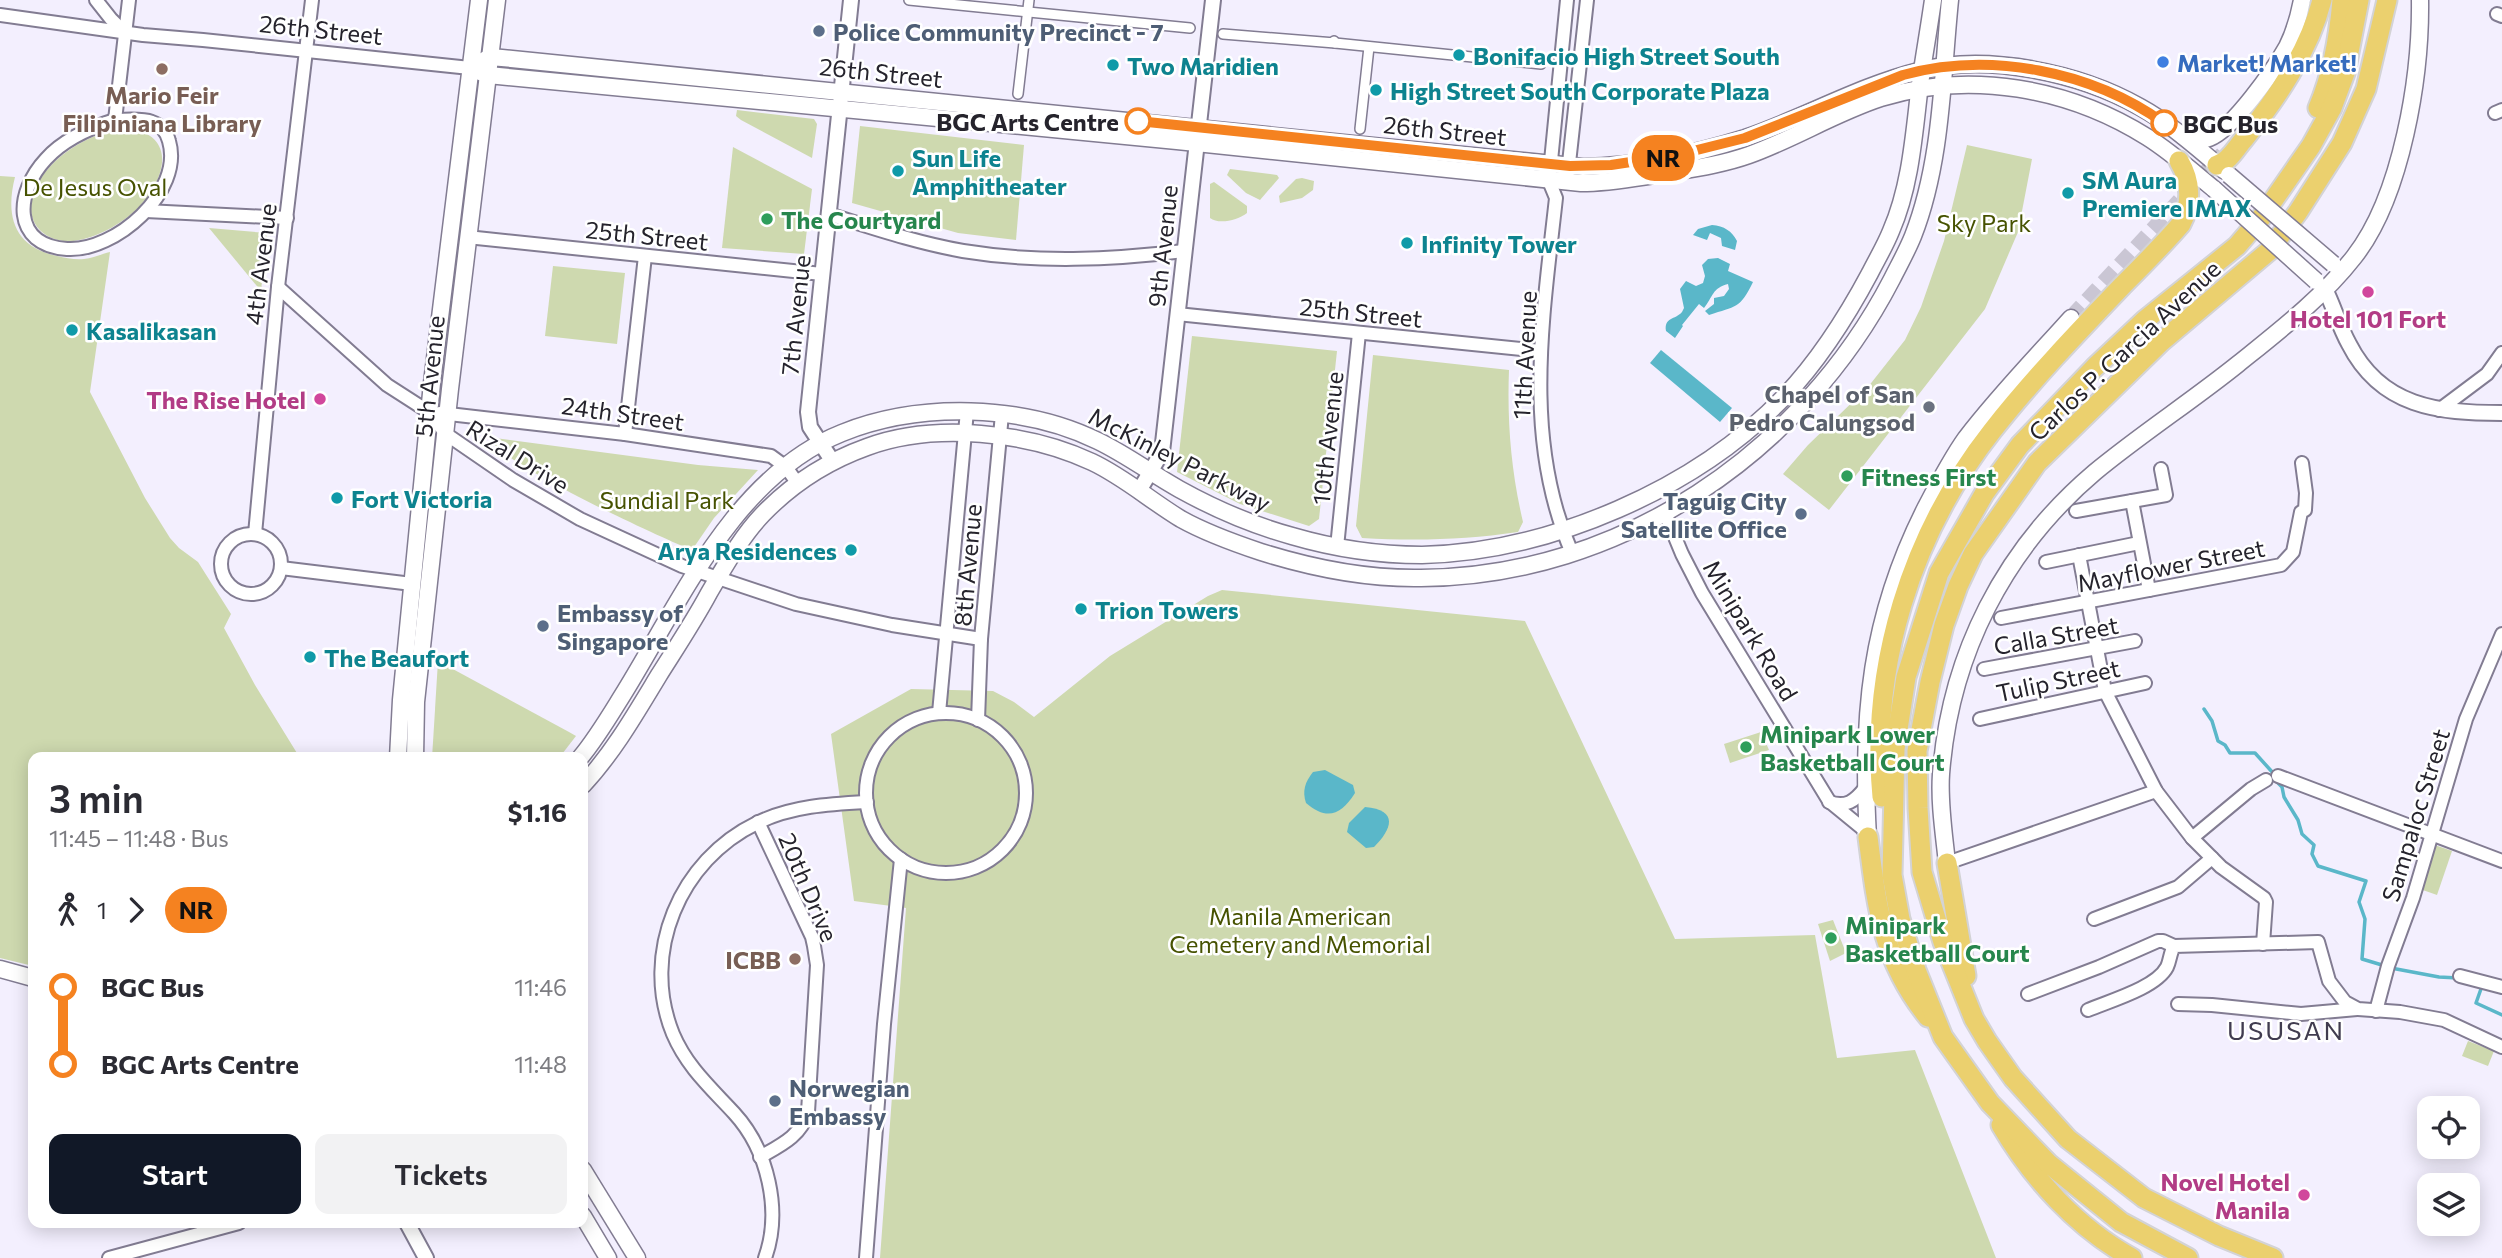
<!DOCTYPE html>
<meta charset="utf-8">
<style>
:root{--surface:#fff;--page:#f2f2f3;--text:#2b2b33;--muted:#7c7c81;--accent:#111827}
body{margin:0;font-family:Commissioner,sans-serif;background:var(--page);color:var(--text);height:100vh;display:flex;flex-direction:column;font-size:26px;white-space:nowrap}
*{box-sizing:border-box;margin:0}
p{font-size:23px;color:var(--muted)}
.icon{flex:none;width:38px;height:38px;fill:none;stroke:currentColor;stroke-width:2;stroke-linecap:round;stroke-linejoin:round}
.map{position:relative;flex:1;overflow:hidden}
.panel{position:absolute;left:28px;top:752px;width:560px;height:476px;display:flex;flex-direction:column;background:var(--surface);border-radius:14px;box-shadow:0 4px 18px #0003}
.panel>*{flex:none}
.badge{padding:0 14px;border-radius:23px;font-size:24px;line-height:46px}
.buttons{position:absolute;left:2417px;top:1096px;display:grid;gap:14px}
.buttons a{display:grid;place-items:center;width:63px;height:63px;border-radius:14px;background:var(--surface);box-shadow:0 4px 18px #0003;font-size:35px}
.map>.badge{position:absolute;translate:-50% -50%;box-shadow:0 0 0 4px #fff}
.legs{display:flex;align-items:center;gap:10px;height:77px;padding:0 21px;font-size:23px}
.legs p{margin-inline-start:auto}
.summary{display:flex;align-items:center;justify-content:space-between;height:119px;padding:0 21px}
h1{font-size:38px;font-weight:600;line-height:52px}
.cta{display:flex;gap:14px;margin-top:auto;padding:14px 21px}
.cta a{flex:1;height:80px;border-radius:14px;background:var(--accent);color:#fff;font-size:28px;font-weight:600;line-height:80px;text-align:center}
.cta a+a{background:var(--page);color:var(--text)}
ul{padding:0 21px;list-style:none}
li{display:flex;align-items:center;gap:24px;height:77px;font-size:26px}
li i{display:grid;place-items:center;width:10px;height:100%;margin:0 9px;background:currentColor}
li i::after{content:'';width:18px;height:18px;margin:-9px;border:5px solid;border-radius:50%;background:var(--surface)}
li p{margin-inline-start:auto}
li:first-child i{background:linear-gradient(#0000 50%,currentColor 0)}
li:last-child i{background:linear-gradient(currentColor 50%,#0000 0)}
.map>svg:first-child{display:block}
.green{fill:#ced9af}
.water{fill:#5ab7c9}
.lines{fill:none;stroke-linecap:round;stroke-linejoin:round}
.stream{stroke:#5ab7c9;stroke-width:3.5}
.secondary-tunnel{stroke:#cac6d4;stroke-width:16;stroke-dasharray:16 8;stroke-linecap:butt}
.pedestrian-casing{stroke:#827c92;stroke-width:12}
.minor-casing{stroke:#827c92;stroke-width:16}
.tertiary-casing{stroke:#827c92;stroke-width:18}
.secondary-casing{stroke:#827c92;stroke-width:19}
.primary-casing{stroke:#d3d3d5;stroke-width:23}
.pedestrian{stroke:#fff;stroke-width:9}
.minor{stroke:#fff;stroke-width:12}
.tertiary{stroke:#fff;stroke-width:14}
.secondary{stroke:#fff;stroke-width:16}
.primary{stroke:#ebd06e;stroke-width:19}
.secondary-bridge-casing{stroke:#827c92;stroke-width:19;stroke-linecap:butt}
.secondary-bridge{stroke:#fff;stroke-width:16}
.line-1-casing{stroke:#fff;stroke-width:16}
.line-1{stroke:#f58220;stroke-width:10}
.service-dot{fill:#5c6f8a;stroke:#fff;stroke-width:2.5}
.culture-dot{fill:#0f9aa8;stroke:#fff;stroke-width:2.5}
.shop-dot{fill:#3f7fe0;stroke:#fff;stroke-width:2.5}
.education-dot{fill:#8d6e63;stroke:#fff;stroke-width:2.5}
.stop-1-dot{fill:#fff;stroke:#f58220;stroke-width:3.5}
.leisure-dot{fill:#2e9e5b;stroke:#fff;stroke-width:2.5}
.hotel-dot{fill:#d1479c;stroke:#fff;stroke-width:2.5}
.worship-dot{fill:#6b7280;stroke:#fff;stroke-width:2.5}
.labels{text-anchor:middle;dominant-baseline:central;stroke-width:5;stroke-linejoin:round;paint-order:stroke}
.street-label{font-size:24px;fill:#25232c;stroke:#fff}
.service-label{font-size:24px;font-weight:bold;fill:#4e5e75;stroke:#fff;text-anchor:start}
.culture-label{font-size:24px;font-weight:bold;fill:#0d838f;stroke:#fff;text-anchor:start}
.shop-label{font-size:24px;font-weight:bold;fill:#366cbe;stroke:#fff;text-anchor:start}
.education-label{font-size:24px;font-weight:bold;fill:#785e54;stroke:#fff}
.stop-label{font-size:24px;font-weight:bold;fill:#25232c;stroke:#fff;text-anchor:end}
.park-label{font-size:24px;fill:#465200;stroke:#fff}
.leisure-label{font-size:24px;font-weight:bold;fill:#27864d;stroke:#fff;text-anchor:start}
.hotel-label{font-size:24px;font-weight:bold;fill:#b23c85;stroke:#fff;text-anchor:end}
.worship-label{font-size:24px;font-weight:bold;fill:#5b616d;stroke:#fff;text-anchor:end}
.neighbourhood-label{font-size:26px;letter-spacing:2px;fill:#413c50;stroke:#fff}
</style>
<div class="map">
<svg width="2502" height="1258" viewBox="0 0 2502 1258">
<rect width="100%" height="100%" fill="#f3effe"/>
<g class="green">
<polygon points="737,110 814,119 817,124 812,158 741,120 736,116"/>
<polygon points="860,126 1024,145 1016,240 958,233 852,203"/>
<path d="M127 128C178 135 166 179 139 207 124 222 101 236 79 240 48 247 21 223 34 191 49 156 90 132 127 128Z"/>
<polygon points="1967,145 2032,159 2018,232 1985,309 1829,510 1783,474 1808,445 1868,387 1905,340 1921,307 1944,241"/>
<polygon points="733,147 812,189 804,254 722,248"/>
<polygon points="1230,169 1277,175 1279,178 1260,200 1246,193 1227,175"/>
<path d="M0 176 15 177C5 216 14 247 57 256 66 258 75 260 84 259 93 258 102 254 110 252L90 392 145 498 170 538 179 548 198 562 231 614 224 628 255 685 300 758H33V966L0 958Z"/>
<polygon points="1302,178 1314,181 1313,190 1302,198 1280,203 1279,196 1296,179"/>
<path d="M1214 182 1247 206V213C1238 220 1219 225 1210 218V184Z"/>
<polygon points="209,228 267,233 261,291"/>
<polygon points="553,266 625,273 617,344 545,336"/>
<polygon points="1192,336 1337,351 1319,519 1309,526 1240,504 1177,472"/>
<path d="M1373 355 1509 370C1507 422 1511 471 1523 522L1518 532C1465 540 1415 541 1362 538L1356 526Z"/>
<path d="M495 438 698 465 758 470 714 518 692 550C661 538 500 463 490 439Z"/>
<polygon points="1222,590 1525,621 1675,939 1815,935 1837,1058 1915,1050 1996,1258 880,1258 906,908 854,901 831,734 911,689 993,691 1014,702 1034,717 1110,656 1208,596"/>
<polygon points="438,661 569,732 576,736 559,758 432,758"/>
<polygon points="1761,732 1769,750 1730,763 1724,744"/>
<polygon points="2432,844 2452,851 2437,895 2417,888"/>
<polygon points="1833,920 1846,953 1830,961 1818,924"/>
<polygon points="2468,1041 2494,1051 2488,1066 2462,1056"/>
</g>
<g class="water">
<path d="M1712 225C1724 226 1732 231 1737 241L1735 250 1722 246 1721 238 1710 233 1707 240 1693 235 1698 229Z"/>
<path d="M1718 258 1730 264 1728 271 1753 282C1740 309 1736 306 1709 315L1705 311 1714 304V298L1724 296 1729 289 1728 284C1712 288 1713 297 1704 308L1699 304 1682 325 1683 326 1675 338 1666 331C1664 317 1675 320 1682 312L1684 308 1680 289 1686 281 1696 286 1703 283 1705 276 1702 265 1708 259Z"/>
<polygon points="1661,350 1732,408 1720,422 1650,363"/>
<path d="M1325 770 1353 785 1355 793C1341 815 1327 821 1306 803 1302 791 1305 782 1313 772Z"/>
<path d="M1365 807C1399 810 1392 829 1374 847L1366 848 1347 832 1349 823Z"/>
</g>
<g class="lines">
<g class="stream">
<polyline points="2204,709 2212,721 2218,741 2225,745 2230,753 2255,753 2274,774"/>
<polyline points="2276,781 2282,787 2284,797 2298,820 2302,834 2314,845 2312,854 2318,866 2366,881 2359,902 2365,919 2362,959 2382,965"/>
<polyline points="2391,968 2439,977 2458,978"/>
<polyline points="2482,986 2476,1003 2502,1015"/>
</g>
<polyline class="secondary-tunnel" points="2071,318 2223,154"/>
<defs>
<g id="pedestrian">
<polyline points="909,0 1190,28"/>
<polyline points="1223,34 1335,43 1334,41"/>
<polyline points="1335,43 1541,64"/>
<polyline points="1018,94 1029,0"/>
<polyline points="1360,129 1369,47"/>
</g>
<g id="minor">
<polyline points="96,0 111,19 125,33"/>
<path d="M1567 0 1549 181 1556 198C1543 317 1522 439 1572 553"/>
<polyline points="2497,14 2502,16"/>
<polyline points="0,15 143,35 203,40 470,68"/>
<polyline points="2495,113 2502,110"/>
<path d="M115 120C127 120 141 118 152 122 161 125 167 133 169 141 184 192 115 252 67 249 11 245 15 192 46 159 64 139 89 128 115 120Z"/>
<polyline points="115,120 129,0"/>
<polyline points="1568,172 1587,0"/>
<polyline points="146,211 287,218"/>
<path d="M828 214C873 228 917 243 963 251 1037 263 1110 260 1184 251"/>
<polyline points="467,237 822,274"/>
<polyline points="278,287 387,385 429,412 446,434 513,480 580,519 682,566 796,604 892,625 981,639"/>
<polyline points="1177,314 1541,351"/>
<polyline points="2439,410 2487,374 2502,353"/>
<polyline points="440,413 625,434 771,456 786,467 798,484"/>
<polyline points="625,434 645,256"/>
<polyline points="2132,501 2149,590"/>
<polyline points="2076,511 2166,495 2161,469"/>
<polyline points="1665,513 1682,554 1702,593 1829,801 1862,828 1868,837"/>
<circle cx="251" cy="564" r="30"/>
<polyline points="255,534 278,287 312,0"/>
<polyline points="1337,547 1359,333"/>
<polyline points="2079,555 2105,691 2156,791 2192,838 2221,867 2264,898 2266,902 2263,944"/>
<polyline points="2046,562 2139,543"/>
<polyline points="281,568 412,584"/>
<polyline points="2001,618 2281,565 2293,552 2301,512 2305,510 2306,493 2302,463"/>
<polyline points="1984,669 2135,641"/>
<polyline points="939,713 967,411"/>
<circle cx="946" cy="793" r="80"/>
<polyline points="1980,719 2145,683"/>
<polyline points="978,720 981,639 1002,414"/>
<polyline points="2278,776 2502,861"/>
<path d="M1829 802C1846 808 1855 801 1865 788"/>
<path d="M758 822 812 937 814 946 817 965 808 1112C801 1136 781 1145 760 1157"/>
<polyline points="2192,838 2251,789 2266,780"/>
<polyline points="1947,863 2156,791"/>
<polyline points="2094,919 2178,887 2212,858"/>
<polyline points="2460,976 2502,987"/>
<polyline points="2028,994 2099,967 2158,941 2163,941 2174,946"/>
<polyline points="2178,1004 2212,1005 2301,1014 2357,1009"/>
<path d="M2088 1010C2109 1001 2156 988 2167 967 2170 961 2170 953 2174 946L2318 942 2329 981 2345 1002 2358 1009 2400 1012 2444 1020 2502 1047"/>
<polyline points="2376,1011 2388,966 2413,898 2466,719 2502,634"/>
<polyline points="109,1258 239,1223"/>
<path d="M765 1258C782 1211 768 1150 734 1113 711 1088 687 1067 673 1034 640 953 680 860 757 823 791 806 830 804 867 802"/>
<polyline points="866,1258 884,1024 901,859"/>
</g>
<g id="tertiary">
<path d="M2325 289C2334 307 2339 326 2349 344 2381 407 2438 413 2502 413"/>
<polyline points="833,462 810,427 808,412 851,0"/>
<polyline points="1139,491 1162,452 1213,0"/>
<polyline points="407,1223 426,1258"/>
</g>
<g id="secondary">
<path d="M470 68 490 57 502 58 1583 167C1637 166 1694 154 1745 138 1804 118 1859 86 1919 71 1987 53 2080 73 2140 107 2171 124 2198 149 2225 171"/>
<path d="M470 68 488 75 1177 141 1581 183C1608 183 1634 178 1661 174 1690 169 1721 165 1749 155 1794 139 1835 113 1881 98 1970 70 2069 88 2147 137 2171 152 2192 171 2214 189"/>
<path d="M2183 136C2192 139 2200 142 2209 138 2233 129 2274 70 2287 47 2294 33 2299 16 2302 0"/>
<polyline points="398,758 401,700 432,383 479,0"/>
<polyline points="415,758 416,702 450,389 497,0"/>
<path d="M580 758C596 739 609 717 622 696 680 603 734 476 842 433 919 402 1023 404 1098 441 1127 455 1152 474 1179 489 1215 509 1252 525 1292 536 1333 548 1378 555 1422 555 1550 552 1696 489 1785 396 1820 359 1846 318 1870 273 1877 259 1885 246 1891 231 1911 185 1914 133 1920 84 1924 56 1929 28 1933 0"/>
<path d="M583 785C613 753 636 713 659 675 676 648 694 621 709 593 725 566 741 537 763 514 792 484 828 461 867 447 934 422 1028 432 1092 462 1124 477 1151 501 1181 519 1206 533 1234 543 1261 552 1312 568 1367 579 1421 578 1620 577 1802 453 1892 279 1899 265 1907 251 1913 236 1942 162 1942 78 1950 0"/>
<path d="M1868 837C1861 716 1870 617 1926 507 1938 484 1951 459 1966 438 1998 396 2036 357 2071 318"/>
<path d="M1947 863C1944 834 1939 803 1941 774 1950 655 2004 549 2095 472 2141 434 2192 401 2238 364 2279 331 2322 298 2354 257 2402 196 2421 76 2420 0"/>
<polyline points="0,969 33,978"/>
<polyline points="583,1170 637,1258"/>
<polyline points="583,1216 608,1258"/>
</g>
<g id="primary">
<path d="M2318 108C2333 73 2339 37 2342 0"/>
<path d="M2217 165C2229 162 2236 148 2244 139 2277 98 2309 51 2322 0"/>
<path d="M1882 797C1870 667 1911 534 1992 431 2032 380 2078 332 2123 285 2143 265 2163 245 2181 224 2192 203 2191 181 2179 161"/>
<path d="M1868 837C1877 907 1882 960 1928 1017"/>
<polyline points="1947,863 1966,976"/>
<path d="M2001 1125C2032 1178 2077 1228 2132 1258"/>
<polyline points="2188,1258 2121,1222 2049,1164 1990,1103 1943,1037 1916,970 1900,919 1892,875 1895,749 1906,677 1939,573 1984,494 2020,445 2095,367 2145,320 2237,246 2261,218 2311,146 2332,108 2345,73 2359,0"/>
<polyline points="2273,1258 2219,1236 2144,1198 2068,1139 2013,1078 1987,1041 1974,1019 1943,942 1922,872 1918,808 1917,751 1930,682 1944,625 1958,586 1973,554 2037,463 2161,342 2269,251 2298,212 2342,143 2366,89 2387,0"/>
</g>
</defs>
<use href="#pedestrian" class="pedestrian-casing"/>
<use href="#minor" class="minor-casing"/>
<use href="#tertiary" class="tertiary-casing"/>
<use href="#secondary" class="secondary-casing"/>
<use href="#primary" class="primary-casing"/>
<use href="#pedestrian" class="pedestrian"/>
<use href="#minor" class="minor"/>
<use href="#tertiary" class="tertiary"/>
<use href="#secondary" class="secondary"/>
<use href="#primary" class="primary"/>
<defs>
<g id="secondary-bridge">
<polyline points="2229,175 2333,264"/>
<polyline points="2214,189 2316,281"/>
</g>
</defs>
<use href="#secondary-bridge" class="secondary-bridge-casing"/>
<use href="#secondary-bridge" class="secondary-bridge"/>
</g>
<g class="lines">
<defs>
<path id="line-1" d="M1138 121 1570 166 1611 165 1677 155 1745 138 1903 75C1990 51 2091 71 2164 123"/>
</defs>
<use href="#line-1" class="line-1-casing"/>
<use href="#line-1" class="line-1"/>
</g>
<g class="service-dot">
<circle cx="819" cy="31" r="7"/>
<circle cx="1801" cy="514" r="7"/>
<circle cx="543" cy="626" r="7"/>
<circle cx="775" cy="1101" r="7"/>
</g>
<g class="culture-dot">
<circle cx="1459" cy="55" r="7"/>
<circle cx="1113" cy="65" r="7"/>
<circle cx="1376" cy="90" r="7"/>
<circle cx="898" cy="171" r="7"/>
<circle cx="2068" cy="193" r="7"/>
<circle cx="1407" cy="243" r="7"/>
<circle cx="72" cy="330" r="7"/>
<circle cx="337" cy="498" r="7"/>
<circle cx="851" cy="550" r="7"/>
<circle cx="1081" cy="609" r="7"/>
<circle cx="310" cy="657" r="7"/>
</g>
<circle class="shop-dot" cx="2163" cy="62" r="7"/>
<g class="education-dot">
<circle cx="162" cy="69" r="7"/>
<circle cx="795" cy="959" r="7"/>
</g>
<g class="stop-1-dot">
<circle cx="1138" cy="121" r="12"/>
<circle cx="2164" cy="123" r="12"/>
</g>
<g class="leisure-dot">
<circle cx="767" cy="219" r="7"/>
<circle cx="1847" cy="476" r="7"/>
<circle cx="1746" cy="747" r="7"/>
<circle cx="1831" cy="938" r="7"/>
</g>
<g class="hotel-dot">
<circle cx="2368" cy="292" r="7"/>
<circle cx="320" cy="399" r="7"/>
<circle cx="2304" cy="1195" r="7"/>
</g>
<circle class="worship-dot" cx="1929" cy="407" r="7"/>
<g class="labels">
<g class="street-label">
<text transform="translate(321 29) rotate(6)">26th Street</text>
<text transform="translate(881 72) rotate(6)">26th Street</text>
<text transform="translate(1445 130) rotate(6)">26th Street</text>
<text transform="translate(647 235) rotate(6)">25th Street</text>
<text transform="translate(1162 246) rotate(-84)">9th Avenue</text>
<text transform="translate(260 264) rotate(-83)">4th Avenue</text>
<text transform="translate(1361 312) rotate(6)">25th Street</text>
<text transform="translate(795 315) rotate(-84)">7th Avenue</text>
<text transform="translate(2124 350) rotate(-43)">Carlos P. Garcia Avenue</text>
<text transform="translate(1524 355) rotate(-87)">11th Avenue</text>
<text transform="translate(429 376) rotate(-84)">5th Avenue</text>
<text transform="translate(623 413) rotate(8)">24th Street</text>
<text transform="translate(1327 438) rotate(-84)">10th Avenue</text>
<text transform="translate(518 456) rotate(32)">Rizal Drive</text>
<text transform="translate(1180 459) rotate(27)">McKinley Parkway</text>
<text transform="translate(967 565) rotate(-85)">8th Avenue</text>
<text transform="translate(2171 565) rotate(-11)">Mayflower Street</text>
<text transform="translate(1751 630) rotate(59)">Minipark Road</text>
<text transform="translate(2056 635) rotate(-10)">Calla Street</text>
<text transform="translate(2058 680) rotate(-12)">Tulip Street</text>
<text transform="translate(2415 815) rotate(-73)">Sampaloc Street</text>
<text transform="translate(809 887) rotate(67)">20th Drive</text>
</g>
<g class="service-label">
<text x="833" y="31">Police Community Precinct - 7</text>
<text x="1787" y="500" text-anchor="end">Taguig City<tspan x="1787" dy="28">Satellite Office</tspan></text>
<text x="557" y="612">Embassy of<tspan x="557" dy="28">Singapore</tspan></text>
<text x="789" y="1087">Norwegian<tspan x="789" dy="28">Embassy</tspan></text>
</g>
<g class="culture-label">
<text x="1473" y="55">Bonifacio High Street South</text>
<text x="1127" y="65">Two Maridien</text>
<text x="1390" y="90">High Street South Corporate Plaza</text>
<text x="912" y="157">Sun Life<tspan x="912" dy="28">Amphitheater</tspan></text>
<text x="2082" y="179">SM Aura<tspan x="2082" dy="28">Premiere IMAX</tspan></text>
<text x="1421" y="243">Infinity Tower</text>
<text x="86" y="330">Kasalikasan</text>
<text x="351" y="498">Fort Victoria</text>
<text x="837" y="550" text-anchor="end">Arya Residences</text>
<text x="1095" y="609">Trion Towers</text>
<text x="324" y="657">The Beaufort</text>
</g>
<g class="shop-label">
<text x="2177" y="62">Market! Market!</text>
</g>
<g class="education-label">
<text x="162" y="94">Mario Feir<tspan x="162" dy="28">Filipiniana Library</tspan></text>
<text x="781" y="959" text-anchor="end">ICBB</text>
</g>
<g class="stop-label">
<text x="1119" y="121">BGC Arts Centre</text>
<text x="2183" y="123" text-anchor="start">BGC Bus</text>
</g>
<g class="park-label">
<text x="95" y="186">De Jesus Oval</text>
<text x="1984" y="222">Sky Park</text>
<text x="667" y="499">Sundial Park</text>
<text x="1300" y="915">Manila American<tspan x="1300" dy="28">Cemetery and Memorial</tspan></text>
</g>
<g class="leisure-label">
<text x="781" y="219">The Courtyard</text>
<text x="1861" y="476">Fitness First</text>
<text x="1760" y="733">Minipark Lower<tspan x="1760" dy="28">Basketball Court</tspan></text>
<text x="1845" y="924">Minipark<tspan x="1845" dy="28">Basketball Court</tspan></text>
</g>
<g class="hotel-label">
<text x="2368" y="318" text-anchor="middle">Hotel 101 Fort</text>
<text x="306" y="399">The Rise Hotel</text>
<text x="2290" y="1181">Novel Hotel<tspan x="2290" dy="28">Manila</tspan></text>
</g>
<g class="worship-label">
<text x="1915" y="393">Chapel of San<tspan x="1915" dy="28">Pedro Calungsod</tspan></text>
</g>
<g class="neighbourhood-label">
<text x="2286" y="1029">USUSAN</text>
</g>
</g>
</svg>
<div class="buttons">
<a><svg class="icon" aria-label="locate" viewBox="0 0 24 24"><circle cx="12" cy="12" r="6"/><path d="M12 2v4M12 18v4M2 12h4M18 12h4"/></svg></a>
<a><svg class="icon" aria-label="layers" viewBox="0 0 24 24"><path d="M12 4l9 5-9 5-9-5zM3 14l9 5 9-5"/></svg></a>
</div>
<b class="badge" style="left:1663px;top:158px;background:#f58220;color:#111">NR</b>
<section class="panel">
<div class="summary"><div><h1>3 min</h1><p>11:45 – 11:48 · Bus</p></div><b>$1.16</b></div>
<div class="legs"><svg class="icon" aria-label="walk" viewBox="0 0 24 24"><circle cx="13" cy="4" r="2"/><path d="M13 8l-2 6 4 7M11 14l-3 7M7 12l3-4h3l4 4"/></svg>1<svg class="icon" aria-label="forward" viewBox="0 0 24 24"><path d="M9 5l7 7-7 7"/></svg><b class="badge" style="background:#f58220;color:#111">NR</b></div>
<ul>
<li><i style="color:#f58220"></i><b>BGC Bus</b><p>11:46</p></li>
<li><i style="color:#f58220"></i><b>BGC Arts Centre</b><p>11:48</p></li>
</ul>
<div class="cta"><a>Start</a><a>Tickets</a></div>
</section>
</div>
